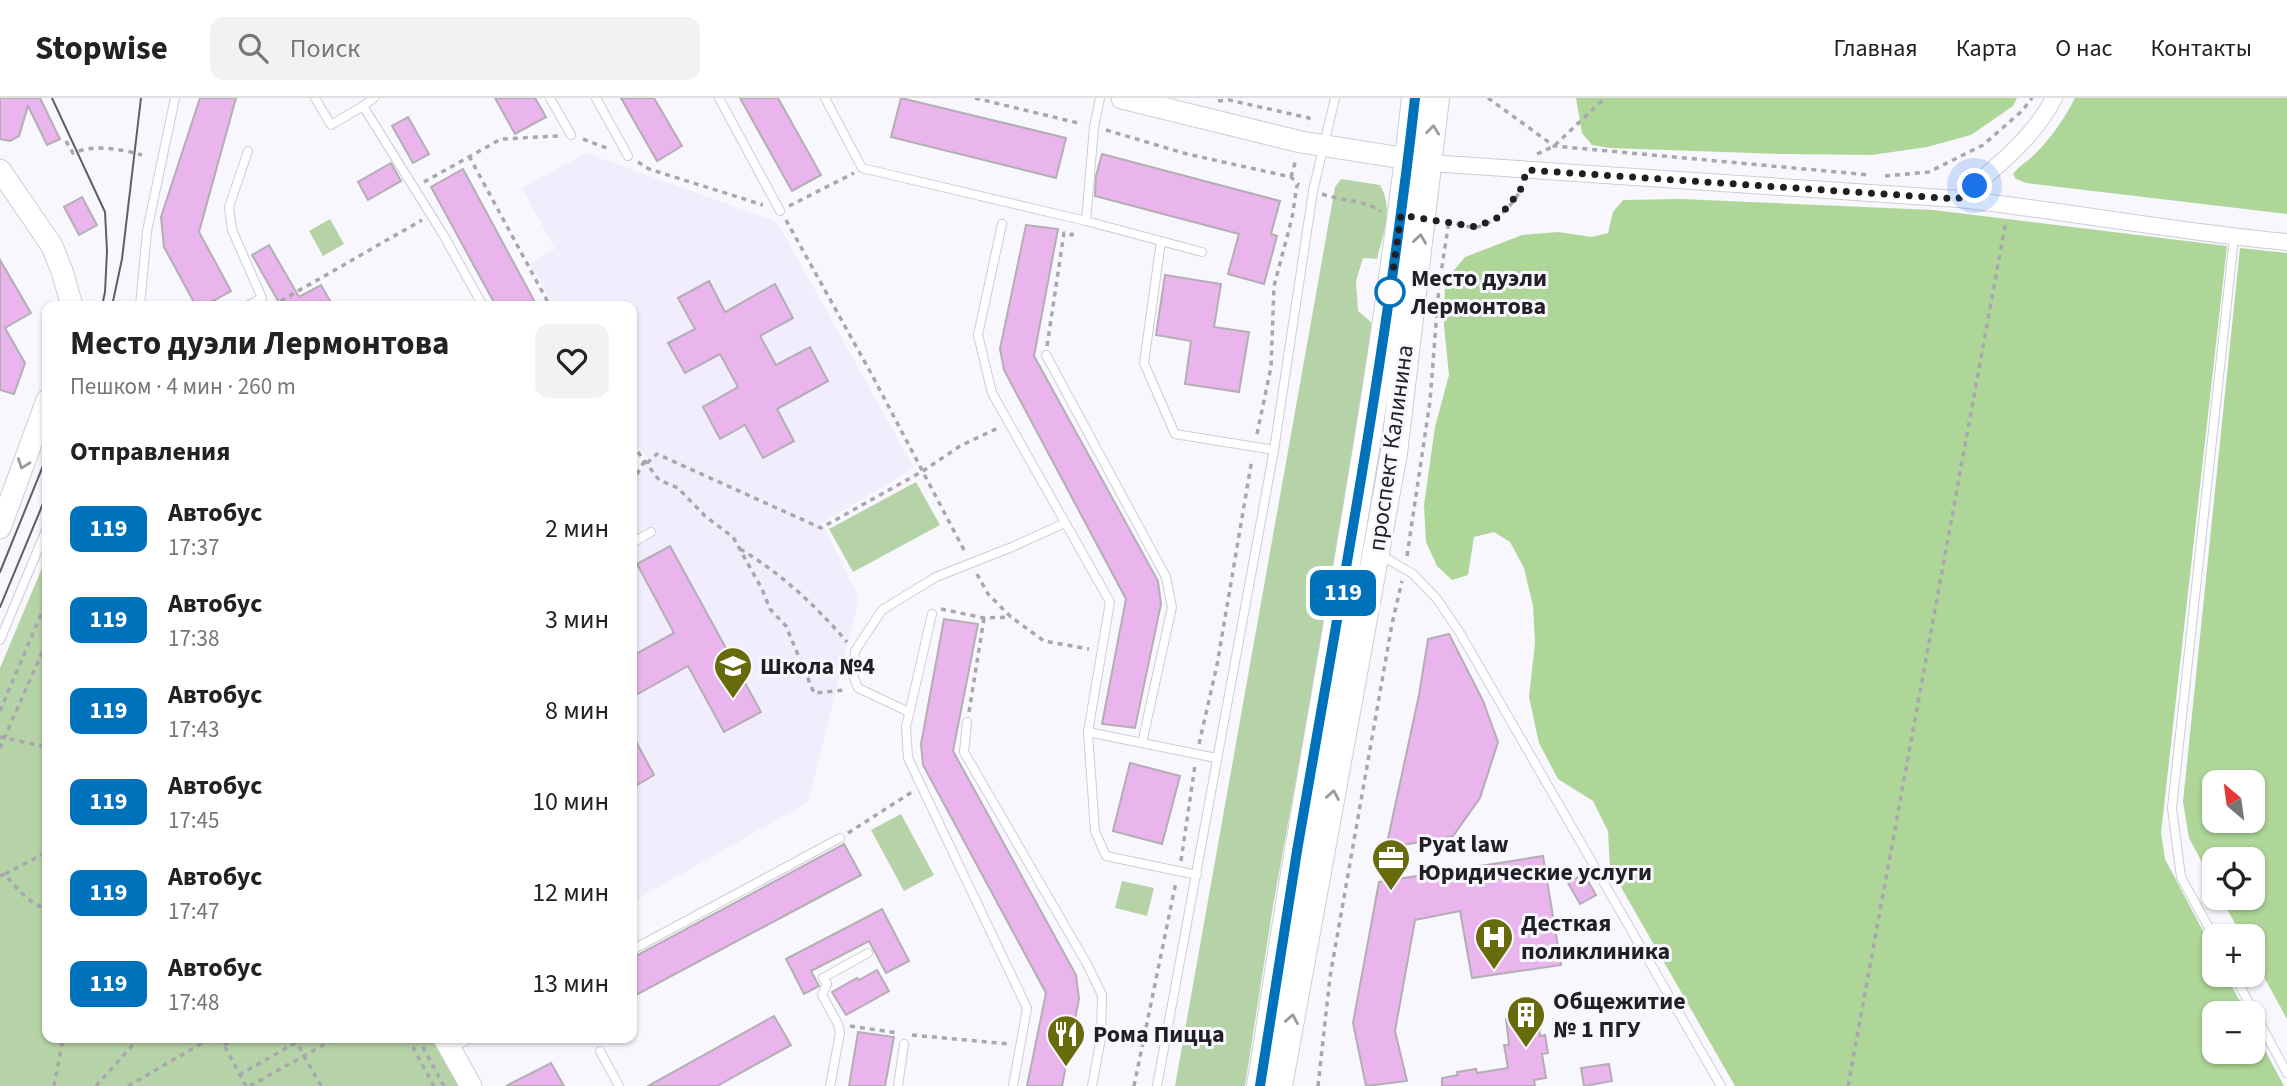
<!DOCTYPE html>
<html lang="ru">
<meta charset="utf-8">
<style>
:root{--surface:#fff;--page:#f2f2f2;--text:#222;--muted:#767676;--line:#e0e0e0}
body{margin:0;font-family:"Source Sans 3",sans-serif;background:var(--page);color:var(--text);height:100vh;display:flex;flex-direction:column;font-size:26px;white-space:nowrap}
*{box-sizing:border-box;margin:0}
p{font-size:23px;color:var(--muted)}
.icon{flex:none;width:38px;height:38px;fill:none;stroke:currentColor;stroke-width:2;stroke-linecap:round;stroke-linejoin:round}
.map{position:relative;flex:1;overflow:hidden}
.details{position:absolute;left:42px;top:203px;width:595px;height:742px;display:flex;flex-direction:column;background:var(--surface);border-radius:14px;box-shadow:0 2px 5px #0004}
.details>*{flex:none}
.badge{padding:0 14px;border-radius:10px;font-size:24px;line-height:46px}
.needle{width:46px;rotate:331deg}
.controls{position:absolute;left:2202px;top:672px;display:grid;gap:14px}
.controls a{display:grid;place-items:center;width:63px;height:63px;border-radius:14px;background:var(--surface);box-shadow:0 2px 5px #0004;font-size:35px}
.you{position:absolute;width:35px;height:35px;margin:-18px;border:5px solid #fff;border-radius:50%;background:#1a73e8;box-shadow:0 0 0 10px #1a73e833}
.map>.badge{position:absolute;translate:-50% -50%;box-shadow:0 0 0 4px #fff}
h2{padding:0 28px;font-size:26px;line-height:63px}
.round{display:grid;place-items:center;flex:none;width:74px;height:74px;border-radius:14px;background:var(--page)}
.headline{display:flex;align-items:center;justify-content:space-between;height:119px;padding:0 28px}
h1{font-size:33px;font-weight:700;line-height:52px}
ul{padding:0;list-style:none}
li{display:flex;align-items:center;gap:21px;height:91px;padding:0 28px}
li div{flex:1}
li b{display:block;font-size:26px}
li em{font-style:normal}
li .badge{min-width:77px;font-weight:700;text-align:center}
header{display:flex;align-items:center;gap:42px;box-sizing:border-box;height:98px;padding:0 35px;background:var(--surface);border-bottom:2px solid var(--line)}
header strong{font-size:33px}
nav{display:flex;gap:38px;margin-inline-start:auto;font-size:24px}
.search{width:490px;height:63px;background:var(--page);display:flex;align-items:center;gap:18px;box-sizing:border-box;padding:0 24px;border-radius:14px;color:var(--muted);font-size:26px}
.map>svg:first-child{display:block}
.built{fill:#f1edfd}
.green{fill:#b6d3a8}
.forest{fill:#aed698;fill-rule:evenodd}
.building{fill:#e9b5ec;stroke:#b4aeb4;stroke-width:2}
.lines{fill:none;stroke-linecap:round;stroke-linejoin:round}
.service-casing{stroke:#ceccd5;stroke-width:10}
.minor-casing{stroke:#ceccd5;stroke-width:18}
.tertiary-casing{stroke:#ceccd5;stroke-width:23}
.primary-casing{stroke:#ceccd5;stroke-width:28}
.path{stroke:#a9a7ad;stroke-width:3.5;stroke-dasharray:5 5;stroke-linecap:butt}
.service{stroke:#fff;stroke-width:8}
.minor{stroke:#fff;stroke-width:16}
.tertiary{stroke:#fff;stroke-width:21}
.primary{stroke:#fff;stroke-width:26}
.tram{stroke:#605f64;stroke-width:2}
.oneway{stroke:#9b9a9c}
.line-casing{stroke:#fff;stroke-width:16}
.line{stroke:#0072bc;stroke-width:10}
.walk{stroke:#201f23;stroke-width:7;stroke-dasharray:0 12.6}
.stop-dot{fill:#fff;stroke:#0072bc;stroke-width:3.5}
.labels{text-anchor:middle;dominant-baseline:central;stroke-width:6;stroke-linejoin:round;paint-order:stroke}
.stop-label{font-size:24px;font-weight:bold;fill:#201f23;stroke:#f9f7fe;text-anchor:start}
.street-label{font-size:24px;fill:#201f23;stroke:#f9f7fe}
.poi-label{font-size:24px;font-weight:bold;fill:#201f23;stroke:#f9f7fe;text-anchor:start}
</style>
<header>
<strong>Stopwise</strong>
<div class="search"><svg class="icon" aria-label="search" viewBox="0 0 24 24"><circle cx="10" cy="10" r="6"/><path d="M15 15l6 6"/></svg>Поиск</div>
<nav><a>Главная</a><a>Карта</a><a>О нас</a><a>Контакты</a></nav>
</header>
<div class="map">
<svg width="2287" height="988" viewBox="0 0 2287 988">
<rect width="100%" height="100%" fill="#f9f7fe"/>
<polygon class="built" points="586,55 777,124 914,370 822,425 859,500 808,704 632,804 632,388 648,361 632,341 632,208 554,208 530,165 555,151 522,90"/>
<g class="green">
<path d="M1341 81 1380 87C1394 111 1383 136 1377 161L1363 160 1356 183 1358 213 1371 224 1372 263 1273 808 1245 988H1175L1335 89Z"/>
<polygon points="330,121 344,146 323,158 309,133"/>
<polygon points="916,384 940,427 853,474 829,431"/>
<polygon points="47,458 47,940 432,940 458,988 0,988 0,570"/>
<polygon points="901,716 934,777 904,793 871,732"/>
<polygon points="1122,783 1154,790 1147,818 1115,810"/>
</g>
<g class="forest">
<polygon points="1576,0 2017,0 2013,8 1971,37 1927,49 1872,57 1783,56 1610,50 1592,47 1582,35"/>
<path d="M2075 0H2287V116L2026 85 2016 81 2013 76C2019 68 2028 63 2035 56 2051 40 2065 20 2075 0Z"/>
<polygon points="1681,101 1933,112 2227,148 2161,735 2165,761 2214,854 2214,877 2226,877 2246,915 2214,915 2214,954 2252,954 2252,928 2284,988 1735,988 1610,770 1608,733 1593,703 1558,681 1539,645 1529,599 1535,545 1533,508 1524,470 1510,444 1494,434 1474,439 1468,477 1452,482 1437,468 1426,444 1424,407 1435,329 1449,277 1444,228 1445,183 1465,159 1522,137 1558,134 1592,139 1608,135 1613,114 1623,102"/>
<path d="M2240 150 2287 155V921L2252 857V838H2242L2221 800H2252V761H2214V786L2189 740 2183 704ZM2214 684H2252V723H2214Z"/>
</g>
<g class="building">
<polygon points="0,0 40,0 60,41 47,47 28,8 19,38 10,43 0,41"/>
<polygon points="200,0 236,0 199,134 231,193 204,208 196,208 164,149 161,119"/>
<polygon points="495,0 535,0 546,19 515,36"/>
<polygon points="621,0 654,0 682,48 657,63"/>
<polygon points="740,0 778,0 821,77 792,93"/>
<polygon points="901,0 1066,40 1056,80 891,39"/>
<polygon points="408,19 429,56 413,65 392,28"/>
<polygon points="1102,56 1280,103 1271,136 1277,138 1264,186 1228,176 1239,136 1095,98 1096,78"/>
<polygon points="391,65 401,83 368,102 358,84"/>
<polygon points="463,71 537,208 496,208 431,89"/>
<polygon points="82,99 97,127 79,137 64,109"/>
<polygon points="1026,127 1058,131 1034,258 1158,483 1161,506 1135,630 1102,626 1126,501 1004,272 1000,251"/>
<polygon points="269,147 299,199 321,187 333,208 281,208 252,157"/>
<polygon points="0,162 31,215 5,230 25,265 14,296 0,292"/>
<polygon points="1165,177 1221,186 1214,229 1249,234 1239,294 1185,286 1191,243 1156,237"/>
<polygon points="709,183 725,214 775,186 793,220 760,238 776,267 810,249 828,283 777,311 794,343 763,360 745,327 720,341 703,309 738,289 720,256 685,275 668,245 695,231 678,200"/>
<polygon points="670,448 761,614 724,634 688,568 632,599 632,558 674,535 637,466"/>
<polygon points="944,521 978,526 953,653 1076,877 1079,901 1062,988 1027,988 1046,895 923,667 921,646"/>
<polygon points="1449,536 1483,603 1498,644 1480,700 1453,738 1386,750 1419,597 1428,541"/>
<polygon points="632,636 654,677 632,690"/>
<polygon points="1130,665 1180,678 1162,746 1113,733"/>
<polygon points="844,746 861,777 632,899 632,860"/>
<polygon points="1543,758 1561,867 1472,880 1460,813 1415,822 1395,933 1407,983 1366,988 1353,925 1379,784"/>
<polygon points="1584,776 1596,797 1580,806 1568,785"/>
<polygon points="882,811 909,863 886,875 869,843 811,873 819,888 804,896 786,861"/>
<polygon points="877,872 889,893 846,917 832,894 857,880 859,882"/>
<polygon points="1537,916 1540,938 1545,937 1548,955 1542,956 1546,980 1534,982 1535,988 1442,988 1442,980 1458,977 1457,974 1476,971 1477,975 1508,970 1504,947 1509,947 1506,921"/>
<polygon points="774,918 791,947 717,988 648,988"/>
<polygon points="858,934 894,939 885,988 849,988"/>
<polygon points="551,965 564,988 506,988"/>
<polygon points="1609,966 1612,983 1584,988 1581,970"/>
</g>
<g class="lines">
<defs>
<g id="service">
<polyline points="315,0 331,27 363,8"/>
<polyline points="374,0 363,8 444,138 483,208"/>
<polyline points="550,0 571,37"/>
<polyline points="596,0 628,58"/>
<polyline points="719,0 780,113"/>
<polyline points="825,0 862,70 1086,123"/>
<polyline points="1100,0 1094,29 1086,123 1202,154"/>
<polyline points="1002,126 978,237 992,295 1110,504 1088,634 1095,733 1106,758 1197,777"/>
<polyline points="1161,143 1144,265 1175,336 1274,352"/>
<polyline points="140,208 147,133 175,0"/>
<polyline points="247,208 262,200 232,132 229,109 248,53"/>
<polyline points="1046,257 1166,479 1172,509 1142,645"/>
<polyline points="632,445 651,434"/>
<polyline points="1379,456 1413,476 1437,501 1460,535 1721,988"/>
<polyline points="932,516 906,629 908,660 1027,910 1013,988"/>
<polyline points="0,542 47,430"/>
<polyline points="909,614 858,590 853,577 855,553 882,512 936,479 1012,449 1065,425"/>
<polyline points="967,624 964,654 1087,866 1102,897 1101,940 1092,988"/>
<polyline points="1088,634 1216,660"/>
<polyline points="2214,839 2181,779 2172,710 2234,140"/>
<polyline points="632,852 840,740"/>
<polyline points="2234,877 2287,975"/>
<polyline points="451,951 470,940"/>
<polyline points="600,953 619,988"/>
<polyline points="830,988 840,935 838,926 822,897 827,886 823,880 868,855"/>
<polyline points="898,988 904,946"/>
<polyline points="1157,988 1274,352 1313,93 1335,0"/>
</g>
<g id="minor">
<path d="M1429 65 1958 101C2068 113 2177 134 2287 144"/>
<path d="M1958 101C1993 72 2033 41 2054 0"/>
</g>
<g id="tertiary">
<polyline points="1122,0 1301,44 1409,61"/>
<polyline points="0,72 52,148 62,173 72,208"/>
<polyline points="0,430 47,302"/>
<polyline points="444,940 471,988"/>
</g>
<g id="primary">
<path d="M1260 988C1273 910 1284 831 1298 753 1340 502 1387 253 1415 0"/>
<polyline points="1279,988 1394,355 1436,0"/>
</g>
</defs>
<use href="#service" class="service-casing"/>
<use href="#minor" class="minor-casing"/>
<use href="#tertiary" class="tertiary-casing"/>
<use href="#primary" class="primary-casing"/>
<g class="path">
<polyline points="975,0 1082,26"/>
<polyline points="1488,0 1554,48 1870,77"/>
<polyline points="1218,3 1229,2 1309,20 1307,27"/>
<polyline points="1106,32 1187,56 1291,79 1299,87"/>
<polyline points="583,41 609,51"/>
<path d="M66 43 73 55C95 46 120 51 142 57"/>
<polyline points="1537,56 1554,48 1605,0"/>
<polyline points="469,58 550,208"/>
<polyline points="638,64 649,71 763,107"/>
<polyline points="1885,78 1929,74 1983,47 2022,13 2032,0"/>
<polyline points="1291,79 1296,61"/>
<polyline points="424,84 501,41 559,38"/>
<path d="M1322 96C1342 103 1363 102 1381 113"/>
<polyline points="789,108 854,75"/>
<polyline points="786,122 872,277 965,454"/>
<path d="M1447 123C1456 125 1468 130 1476 129 1493 127 1517 104 1522 88"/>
<polyline points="272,208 422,122"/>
<polyline points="1047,248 1064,135 1072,137 1073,130"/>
<polyline points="1257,336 1271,269 1274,188 1292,120 1297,87"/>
<polyline points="632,346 659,382 678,390 705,418 733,439 762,491 770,511 786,528 814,595 845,592"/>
<polyline points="647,365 657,356 821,430 923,373 960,348 998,330"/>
<polyline points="632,385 645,362"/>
<path d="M740 451C782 476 816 508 847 544"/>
<polyline points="1407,458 1430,303 1439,188 1449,123"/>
<polyline points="977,476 988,496 1011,519 1044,543 1089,551"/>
<polyline points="941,511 984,520 1011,519"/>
<polyline points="0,613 47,502"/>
<polyline points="969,614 984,520"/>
<polyline points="0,639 47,649"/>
<polyline points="1199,646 1217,567 1252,361"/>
<polyline points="0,650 47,543"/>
<polyline points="848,735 912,694"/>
<polyline points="1181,763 1195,667"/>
<polyline points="5,776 47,754"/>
<path d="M0 778 5 776C16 790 30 806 47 811"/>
<polyline points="850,928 898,935"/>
<polyline points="912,937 1009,946"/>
<polyline points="220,940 246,988"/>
<polyline points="294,940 321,988"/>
<polyline points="408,940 434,988"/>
<polyline points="418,940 444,988"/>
<polyline points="224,947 237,940"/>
<polyline points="239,977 304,940"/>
<polyline points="54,988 63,940"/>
<polyline points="96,988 139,940"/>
<polyline points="128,988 211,940"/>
<polyline points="250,988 336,940"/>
<polyline points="1134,988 1176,784"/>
<polyline points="1318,988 1330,879 1392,526 1402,483"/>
<polyline points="1848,988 2006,123"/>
</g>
<use href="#service" class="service"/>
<use href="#minor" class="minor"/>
<use href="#tertiary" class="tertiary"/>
<use href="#primary" class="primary"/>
<g class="tram">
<polyline points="52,0 105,114 107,153 105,194 102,208"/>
<polyline points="112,208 122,161 141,0"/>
<polyline points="0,474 47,358"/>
<polyline points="0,509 47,396"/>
</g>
</g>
<defs><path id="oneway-chevron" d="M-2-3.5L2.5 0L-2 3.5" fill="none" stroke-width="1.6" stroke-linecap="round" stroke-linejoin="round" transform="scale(1.75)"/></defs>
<g class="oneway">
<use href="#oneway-chevron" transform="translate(1433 32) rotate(-84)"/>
<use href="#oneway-chevron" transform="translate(1420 141) rotate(-82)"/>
<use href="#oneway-chevron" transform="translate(23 366) rotate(110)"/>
<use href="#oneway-chevron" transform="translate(1333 697) rotate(-80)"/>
<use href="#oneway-chevron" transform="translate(1292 921) rotate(-80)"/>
</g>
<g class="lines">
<defs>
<path id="line" d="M1260 988C1273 910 1284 831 1297 753 1340 502 1387 253 1415 0"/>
</defs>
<use href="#line" class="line-casing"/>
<use href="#line" class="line"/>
<polyline class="walk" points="1390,194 1401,117 1476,129 1499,119 1520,93 1527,72 1958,101 1975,88"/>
</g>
<defs>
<symbol id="school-pin" viewBox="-11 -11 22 30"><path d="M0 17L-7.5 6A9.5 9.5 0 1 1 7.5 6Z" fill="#686b0b" stroke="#f9f7fe"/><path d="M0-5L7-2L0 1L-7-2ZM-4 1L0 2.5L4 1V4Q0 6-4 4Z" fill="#fff"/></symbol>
<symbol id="office-pin" viewBox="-11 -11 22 30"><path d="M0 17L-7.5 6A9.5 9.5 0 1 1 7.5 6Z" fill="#686b0b" stroke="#f9f7fe"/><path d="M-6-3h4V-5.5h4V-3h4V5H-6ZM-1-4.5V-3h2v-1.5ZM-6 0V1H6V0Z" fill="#fff"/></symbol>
<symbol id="hospital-pin" viewBox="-11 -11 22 30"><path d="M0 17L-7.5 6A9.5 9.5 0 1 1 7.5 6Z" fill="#686b0b" stroke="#f9f7fe"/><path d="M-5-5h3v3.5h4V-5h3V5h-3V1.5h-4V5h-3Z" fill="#fff"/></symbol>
<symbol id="building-pin" viewBox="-11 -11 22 30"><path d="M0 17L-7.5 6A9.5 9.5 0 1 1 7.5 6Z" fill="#686b0b" stroke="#f9f7fe"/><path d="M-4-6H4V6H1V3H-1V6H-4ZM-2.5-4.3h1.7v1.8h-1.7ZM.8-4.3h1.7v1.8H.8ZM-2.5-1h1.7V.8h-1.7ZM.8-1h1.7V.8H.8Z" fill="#fff"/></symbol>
<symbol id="restaurant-pin" viewBox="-11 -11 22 30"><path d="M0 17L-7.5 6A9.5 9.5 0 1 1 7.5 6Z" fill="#686b0b" stroke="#f9f7fe"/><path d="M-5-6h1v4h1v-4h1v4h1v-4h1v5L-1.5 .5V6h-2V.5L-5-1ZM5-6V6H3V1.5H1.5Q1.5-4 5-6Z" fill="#fff"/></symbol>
</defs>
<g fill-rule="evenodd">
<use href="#school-pin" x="711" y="546" width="44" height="60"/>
<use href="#office-pin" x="1369" y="738" width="44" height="60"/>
<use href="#hospital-pin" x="1472" y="817" width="44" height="60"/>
<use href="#building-pin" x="1504" y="895" width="44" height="60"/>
<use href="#restaurant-pin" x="1044" y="914" width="44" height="60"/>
</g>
<circle class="stop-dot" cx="1390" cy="194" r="14"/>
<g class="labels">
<g class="stop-label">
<text x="1411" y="180">Место дуэли<tspan x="1411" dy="28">Лермонтова</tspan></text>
</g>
<g class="street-label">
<text transform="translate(1391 350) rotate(-82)">проспект Калинина</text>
</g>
<g class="poi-label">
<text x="760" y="568">Школа №4</text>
<text x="1418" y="746">Pyat law<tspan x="1418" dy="28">Юридические услуги</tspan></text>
<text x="1521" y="825">Десткая<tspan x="1521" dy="28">поликлиника</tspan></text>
<text x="1553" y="903">Общежитие<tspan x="1553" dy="28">№ 1 ПГУ</tspan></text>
<text x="1093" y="936">Рома Пицца</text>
</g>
</g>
</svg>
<div class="controls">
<a><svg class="needle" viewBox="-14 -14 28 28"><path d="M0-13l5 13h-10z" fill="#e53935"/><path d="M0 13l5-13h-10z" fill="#767676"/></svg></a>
<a><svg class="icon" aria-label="locate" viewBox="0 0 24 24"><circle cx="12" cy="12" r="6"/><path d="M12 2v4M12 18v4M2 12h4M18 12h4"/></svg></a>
<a>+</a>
<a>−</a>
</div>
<div class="you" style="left:1975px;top:88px"></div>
<b class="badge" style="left:1343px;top:495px;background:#0072bc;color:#fff">119</b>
<section class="details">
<div class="headline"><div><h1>Место дуэли Лермонтова</h1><p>Пешком · 4 мин · 260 m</p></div><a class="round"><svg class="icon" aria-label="heart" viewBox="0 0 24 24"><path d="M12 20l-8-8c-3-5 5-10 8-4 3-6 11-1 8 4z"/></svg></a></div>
<h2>Отправления</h2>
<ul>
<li><span class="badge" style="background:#0072bc;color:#fff">119</span><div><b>Автобус</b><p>17:37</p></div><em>2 мин</em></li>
<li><span class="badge" style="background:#0072bc;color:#fff">119</span><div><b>Автобус</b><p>17:38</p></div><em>3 мин</em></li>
<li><span class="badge" style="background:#0072bc;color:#fff">119</span><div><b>Автобус</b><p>17:43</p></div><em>8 мин</em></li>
<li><span class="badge" style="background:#0072bc;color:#fff">119</span><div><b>Автобус</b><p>17:45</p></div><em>10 мин</em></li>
<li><span class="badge" style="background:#0072bc;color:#fff">119</span><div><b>Автобус</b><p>17:47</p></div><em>12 мин</em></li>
<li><span class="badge" style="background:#0072bc;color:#fff">119</span><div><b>Автобус</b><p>17:48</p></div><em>13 мин</em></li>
</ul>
</section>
</div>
